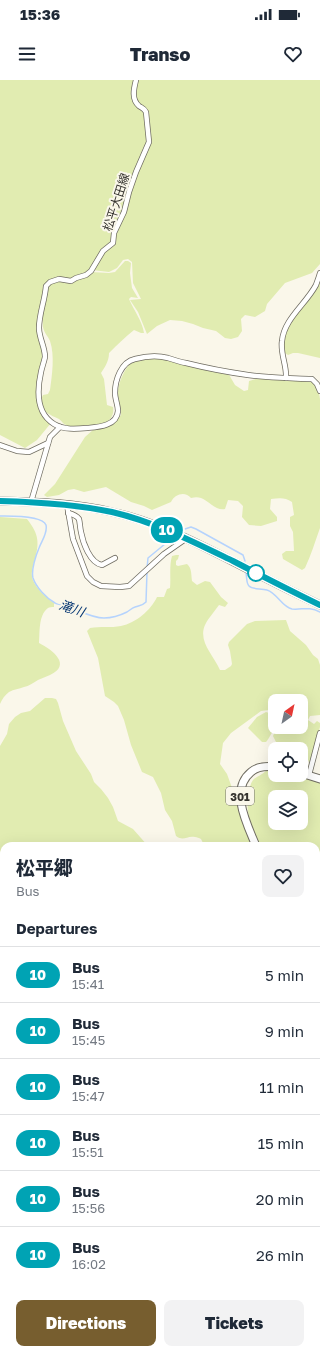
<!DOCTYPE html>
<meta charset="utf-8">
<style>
:root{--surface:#fff;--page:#f2f2f3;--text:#1f2937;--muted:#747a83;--line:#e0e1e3;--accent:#775e2f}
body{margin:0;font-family:"Golos Text","Noto Sans JP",sans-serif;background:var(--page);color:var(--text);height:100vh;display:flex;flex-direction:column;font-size:15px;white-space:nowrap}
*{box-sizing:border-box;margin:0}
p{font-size:13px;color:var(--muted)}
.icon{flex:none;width:22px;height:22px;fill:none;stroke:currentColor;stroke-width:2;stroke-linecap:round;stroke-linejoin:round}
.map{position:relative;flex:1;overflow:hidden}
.details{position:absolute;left:0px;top:762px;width:320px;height:512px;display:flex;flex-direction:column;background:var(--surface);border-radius:12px 12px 0 0;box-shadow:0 4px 16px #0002}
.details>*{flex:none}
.badge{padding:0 8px;border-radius:13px;font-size:14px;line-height:26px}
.needle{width:26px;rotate:33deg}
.controls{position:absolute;left:268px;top:614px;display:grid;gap:8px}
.controls a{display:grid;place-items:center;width:40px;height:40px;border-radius:8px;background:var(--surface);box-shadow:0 4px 16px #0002;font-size:20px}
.map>.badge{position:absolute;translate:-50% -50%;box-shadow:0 0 0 2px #fff}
h2{padding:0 16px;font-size:15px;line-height:36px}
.round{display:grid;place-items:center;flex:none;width:42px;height:42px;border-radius:8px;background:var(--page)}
.head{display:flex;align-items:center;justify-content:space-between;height:68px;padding:0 16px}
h1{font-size:19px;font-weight:800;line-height:30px}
.button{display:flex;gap:8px;margin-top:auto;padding:8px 16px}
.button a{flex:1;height:46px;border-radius:8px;background:var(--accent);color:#fff;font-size:16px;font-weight:800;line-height:46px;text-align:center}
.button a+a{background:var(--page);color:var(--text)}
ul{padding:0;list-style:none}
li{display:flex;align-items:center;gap:12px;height:56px;padding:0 16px;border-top:1px solid var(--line)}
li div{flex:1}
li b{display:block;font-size:15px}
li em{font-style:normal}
li .badge{min-width:44px;font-weight:700;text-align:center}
.status{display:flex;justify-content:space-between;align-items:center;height:28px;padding:0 20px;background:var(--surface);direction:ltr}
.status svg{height:11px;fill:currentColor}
header{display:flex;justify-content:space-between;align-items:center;height:52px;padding:0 16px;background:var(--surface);font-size:18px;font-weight:800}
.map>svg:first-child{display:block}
.green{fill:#e1ecb1;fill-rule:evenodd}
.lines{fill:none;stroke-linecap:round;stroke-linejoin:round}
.stream{stroke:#b5d3fd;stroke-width:1.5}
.minor-casing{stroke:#706d62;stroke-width:6}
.trunk-casing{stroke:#706d62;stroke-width:9}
.minor{stroke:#fff;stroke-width:4.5}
.trunk{stroke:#fff;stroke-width:7}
.line-casing{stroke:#fff;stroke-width:9}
.line{stroke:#00a3b4;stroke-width:6}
.stop-dot{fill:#fff;stroke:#00a3b4;stroke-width:2}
.labels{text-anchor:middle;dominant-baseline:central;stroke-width:4;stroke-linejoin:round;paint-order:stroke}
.shield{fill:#faf7ea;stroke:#716e68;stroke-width:1}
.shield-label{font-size:11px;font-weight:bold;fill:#363430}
.street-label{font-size:12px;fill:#363430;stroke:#faf7ea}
.water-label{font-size:13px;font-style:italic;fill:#063773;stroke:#faf7ea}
</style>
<div class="status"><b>15:36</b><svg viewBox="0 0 49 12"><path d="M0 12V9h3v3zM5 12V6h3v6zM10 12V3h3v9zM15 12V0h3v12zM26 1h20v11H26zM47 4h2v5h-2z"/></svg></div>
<header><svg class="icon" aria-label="menu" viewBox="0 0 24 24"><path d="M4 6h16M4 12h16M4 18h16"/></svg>Transo<svg class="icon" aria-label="heart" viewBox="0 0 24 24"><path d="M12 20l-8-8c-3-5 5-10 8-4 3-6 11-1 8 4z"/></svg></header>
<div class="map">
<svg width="320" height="1274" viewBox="0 0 320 1274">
<rect width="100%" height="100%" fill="#faf7ea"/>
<g class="green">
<polygon points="0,0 135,0 133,16 144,30 148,62 113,160 90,190 72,199 49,201 37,243 43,275 38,324 51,343 37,360 25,368 0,355"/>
<polygon points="136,0 320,0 320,184 312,193 285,203 267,224 265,231 255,237 245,235 241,239 242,251 238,257 231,259 225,258 216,251 203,248 193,244 182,241 170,240 157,246 147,254 138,232 130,220 141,219 133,203 132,182 128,179 123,180 117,188 109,192 92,190 101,176 112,165 129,112 150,63 147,37 135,18"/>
<path d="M125 181H128L131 183 130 193 132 208 138 218 131 217 129 219C134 231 142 240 144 253H141L134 250C125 257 117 265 109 273 109 281 105 287 101 293L104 299 107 325 113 327C115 337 107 345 97 345 94 345 91 345 87 345 81 346 71 349 66 345 63 344 62 341 59 339 48 334 36 329 43 315L48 314 50 310C52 295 55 276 50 261 48 256 44 253 43 247 42 233 45 219 48 205L58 200 71 201 91 192 109 193 115 192Z"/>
<polygon points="320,196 320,278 298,273 293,273 288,275 285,273 283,264 286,251"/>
<path d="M159 278 228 293 235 305 244 311 248 310 249 301 259 298 312 300C317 306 319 311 320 319V448C315 462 311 475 305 488L302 490 283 479 282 474 286 471H294L293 452 290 446V437L294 435 292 422C285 417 279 418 271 419L270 429 277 437V441L261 446 249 445 242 437 243 426 238 421 228 420 225 429C216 431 209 421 201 418 198 417 195 417 191 418 185 411 175 414 171 422L152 430 144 426 131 422 106 407 84 412 74 409 68 410 59 415 47 417 44 415 55 404 85 357 94 349 112 343 121 335C121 328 119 323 118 316 117 304 124 290 132 281Z"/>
<path d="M0 437 27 439C39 454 40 463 34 482 33 487 31 492 32 497 34 507 46 517 54 523V527C52 527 49 527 48 528 38 535 40 554 39 563 53 570 72 585 50 595 46 597 42 598 38 600 33 603 29 606 24 607 19 609 14 609 9 612 5 615 2 619 0 624Z"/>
<path d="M176 475H179L178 479 176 481V485L178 486 187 484C192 488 191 495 192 501L197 505 205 501 210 502 221 517 228 523 225 527 219 525C216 529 213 533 210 537 193 558 212 572 220 590H225L231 586 232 584 230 571 228 565 229 562 247 544 255 541 286 540 290 551 306 565 313 575 318 579 320 585V635L310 636 308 640 314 644 317 641 320 643V647L310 684C307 677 302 665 293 665 288 665 283 667 279 668L273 656 277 647H301V621H275V634L269 630 261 631 231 653 223 663 220 684 227 694 253 766H200L203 763 201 759C199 758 197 757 195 757 187 755 184 762 176 756L172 741 165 730 161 713 153 697 142 692 131 665 124 640 118 626 114 622 105 616 98 578 87 551 90 548C100 546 111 548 121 546 136 543 151 530 157 517H164L167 509 170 508C171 498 169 486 172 476Z"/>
<polygon points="45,618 52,618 56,619 58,623 63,641 76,671 91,694 94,702 101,709 108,718 113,727 118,741 133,749 148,766 4,766 4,1270 9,1270 0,1272 0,666 7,654 9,644 15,637 21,633 30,631"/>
<path d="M266 632C282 637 272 654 266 662H262L248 648 257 637Z"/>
<path d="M266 691H275V695H294L320 703V903L319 908 316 911V766H259C252 748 244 731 249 712 250 708 250 704 253 700 257 696 262 695 266 691ZM275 717H301V743H275Z"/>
<polygon points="320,941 320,1075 319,1078 320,1082 320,1274 313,1274 308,1270 316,1270 316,942"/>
<polygon points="20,1270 214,1270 204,1274 26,1274"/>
<polygon points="239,1270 297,1270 306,1274 226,1274"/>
</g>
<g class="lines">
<g class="stream">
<path d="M0 436C10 436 42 435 46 445 48 453 41 462 39 468 36 475 31 490 33 498 36 507 46 518 55 523 58 525 63 525 67 526 79 530 91 538 104 538 112 538 121 535 127 532 130 530 132 528 135 527 140 525 142 526 146 522L147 492"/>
<polyline points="185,449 191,447 196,449 243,475 245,481"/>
<polyline points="147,488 148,478 171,459"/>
<path d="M246 493C247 497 246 503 249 506 253 510 261 508 267 510 277 513 282 527 292 529 303 530 308 526 320 532"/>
</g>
<defs>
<g id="minor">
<path d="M136 0C134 8 131 19 139 26 142 28 144 28 146 32L149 62 136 92 129 112 124 132 114 153 113 163 103 171 91 191 86 195 76 198 71 201 59 199 50 202 46 206C45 220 39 234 39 248 39 258 45 267 45 277 44 282 42 287 41 292 37 310 36 333 54 344 64 350 76 349 87 348 98 347 117 346 118 331 118 325 115 319 115 313 115 300 121 282 135 279 146 276 157 275 168 278 174 280 180 282 186 283 206 288 227 292 248 295 269 298 290 298 312 299L317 304 320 311"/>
<path d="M286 298C287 286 280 273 282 261 284 239 306 224 316 205 317 202 319 197 320 193"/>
<polyline points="0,365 17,371 29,372 48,363"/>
<polyline points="31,422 50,357 60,347"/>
<polyline points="67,425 73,459 87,496 93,502 101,506 120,507 129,506 164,474 187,458"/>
<path d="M68 433C72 434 77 436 79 439 80 443 80 448 81 452 83 463 90 483 102 485L115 478"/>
<polyline points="309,695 320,653"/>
<polyline points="301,1270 310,1274"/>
<path d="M0 1274C9 1272 16 1269 24 1274"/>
<polyline points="221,1274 233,1270"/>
</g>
<g id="trunk">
<path d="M0 421C37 422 75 423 112 432 157 442 197 463 238 484 265 498 293 512 320 525"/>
<polyline points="301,693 320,699"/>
<path d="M256 766C247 744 229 710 251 692 258 686 267 686 275 687"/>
<polyline points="316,939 320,937"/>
</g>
</defs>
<use href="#minor" class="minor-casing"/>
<use href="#trunk" class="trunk-casing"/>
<use href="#minor" class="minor"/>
<use href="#trunk" class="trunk"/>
</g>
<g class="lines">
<defs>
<path id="line" d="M0 421C37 422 75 424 112 432 155 442 194 462 233 481 262 496 291 511 320 525"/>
</defs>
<use href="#line" class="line-casing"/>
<use href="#line" class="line"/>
</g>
<circle class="stop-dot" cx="256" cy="493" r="8"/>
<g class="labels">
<rect class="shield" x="226" y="707" width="28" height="18" rx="3"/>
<g class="shield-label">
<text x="240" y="716">301</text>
</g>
<g class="street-label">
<text transform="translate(116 122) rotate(-72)">松平大田線</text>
</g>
<g class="water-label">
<text transform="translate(72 528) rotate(19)">滝川</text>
</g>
</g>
</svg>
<div class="controls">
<a><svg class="needle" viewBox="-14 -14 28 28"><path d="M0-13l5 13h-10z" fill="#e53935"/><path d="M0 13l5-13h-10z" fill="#747a83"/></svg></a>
<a><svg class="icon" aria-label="locate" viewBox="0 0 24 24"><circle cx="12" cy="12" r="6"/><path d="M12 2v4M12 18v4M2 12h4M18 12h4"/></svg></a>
<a><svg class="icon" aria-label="layers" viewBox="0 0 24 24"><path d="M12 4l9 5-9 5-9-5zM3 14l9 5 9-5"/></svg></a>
</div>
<b class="badge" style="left:167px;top:450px;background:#00a3b4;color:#fff">10</b>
<section class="details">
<div class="head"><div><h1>松平郷</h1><p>Bus</p></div><a class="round"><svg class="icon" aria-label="heart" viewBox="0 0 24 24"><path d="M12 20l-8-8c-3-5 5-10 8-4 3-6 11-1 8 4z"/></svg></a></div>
<h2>Departures</h2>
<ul>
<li><span class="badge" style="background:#00a3b4;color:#fff">10</span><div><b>Bus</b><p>15:41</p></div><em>5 min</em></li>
<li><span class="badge" style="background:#00a3b4;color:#fff">10</span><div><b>Bus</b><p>15:45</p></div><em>9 min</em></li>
<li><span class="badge" style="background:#00a3b4;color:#fff">10</span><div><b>Bus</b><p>15:47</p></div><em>11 min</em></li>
<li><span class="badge" style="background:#00a3b4;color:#fff">10</span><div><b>Bus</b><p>15:51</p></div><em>15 min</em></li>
<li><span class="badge" style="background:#00a3b4;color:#fff">10</span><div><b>Bus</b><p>15:56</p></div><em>20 min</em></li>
<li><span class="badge" style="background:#00a3b4;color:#fff">10</span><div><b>Bus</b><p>16:02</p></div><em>26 min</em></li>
</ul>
<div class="button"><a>Directions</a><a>Tickets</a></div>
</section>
</div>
